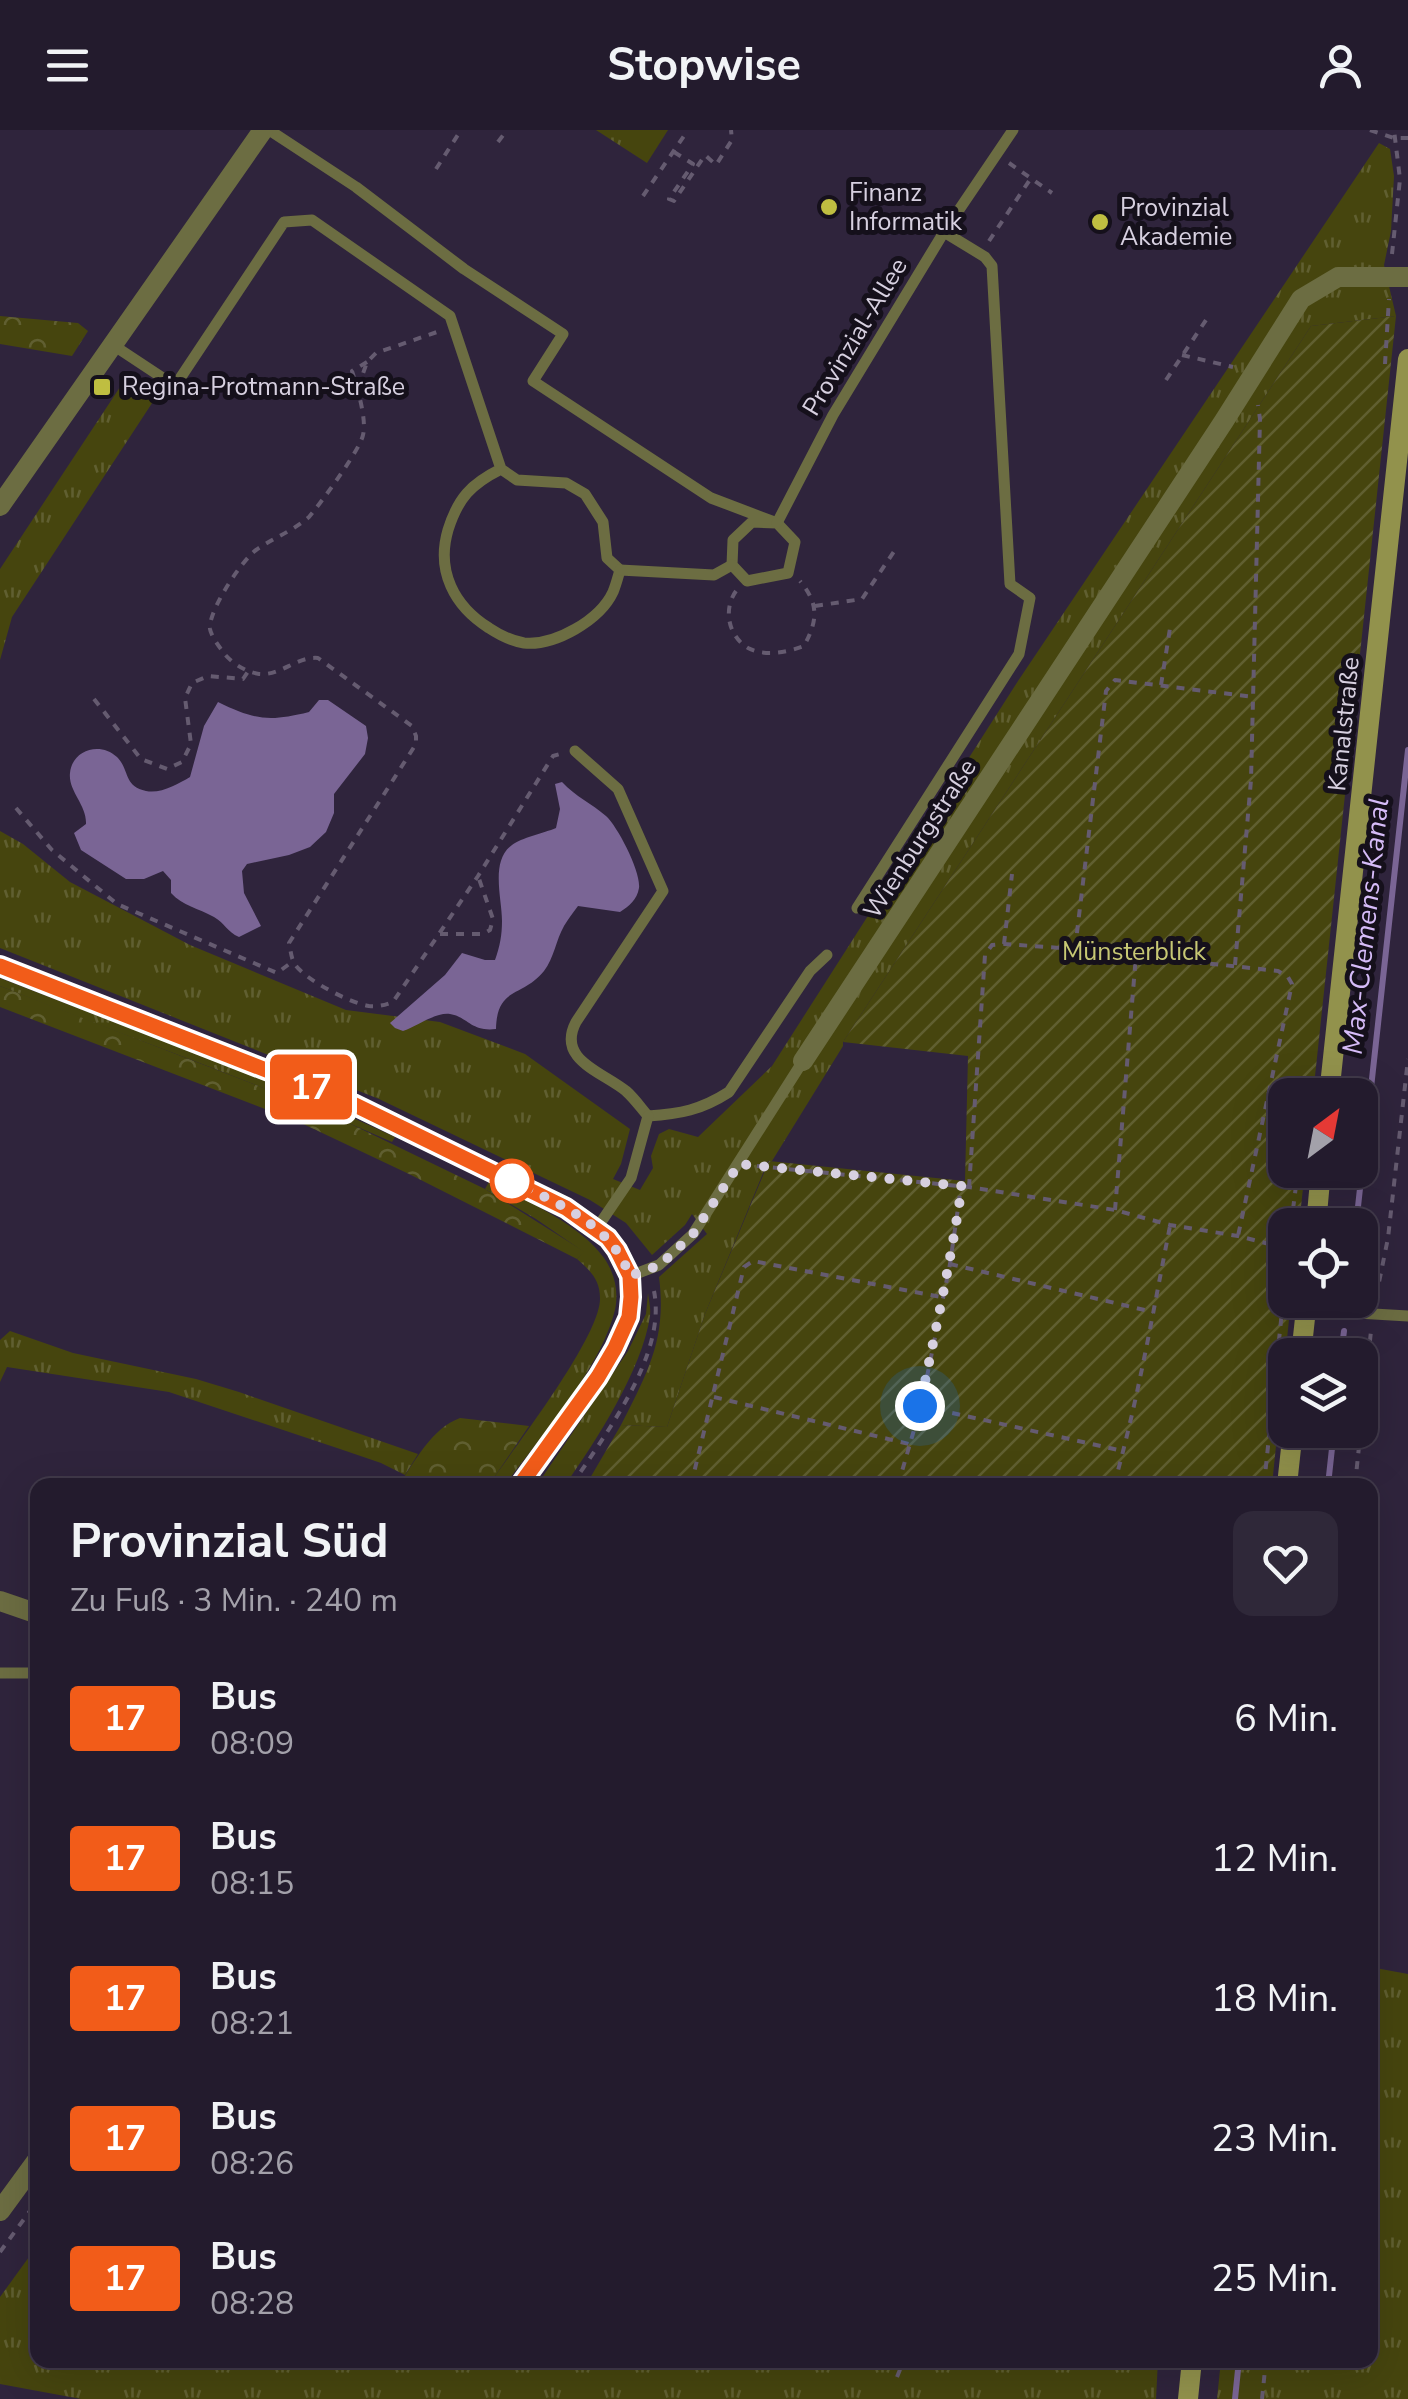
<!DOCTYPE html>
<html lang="de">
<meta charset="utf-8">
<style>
:root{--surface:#231b2d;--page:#2f2839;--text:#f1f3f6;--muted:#a3a1aa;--line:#403949}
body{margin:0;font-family:"Nunito Sans",sans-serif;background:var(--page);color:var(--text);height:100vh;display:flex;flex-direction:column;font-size:38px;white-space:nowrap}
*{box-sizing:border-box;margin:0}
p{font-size:32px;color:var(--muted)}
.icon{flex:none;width:55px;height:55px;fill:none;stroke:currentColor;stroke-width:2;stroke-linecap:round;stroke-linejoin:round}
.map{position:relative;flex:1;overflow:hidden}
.drawer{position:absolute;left:30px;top:1348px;width:1348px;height:890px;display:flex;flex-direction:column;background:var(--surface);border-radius:20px;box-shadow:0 10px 40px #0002,0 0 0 2px var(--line)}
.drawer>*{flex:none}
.badge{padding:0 20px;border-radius:8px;font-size:35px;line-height:65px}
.needle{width:65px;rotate:32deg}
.fabs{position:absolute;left:1268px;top:948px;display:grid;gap:20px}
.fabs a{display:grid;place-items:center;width:110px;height:110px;border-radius:20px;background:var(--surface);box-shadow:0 10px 40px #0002,0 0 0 2px var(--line);font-size:50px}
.you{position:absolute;width:50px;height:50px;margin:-25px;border:8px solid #fff;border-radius:50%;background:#1a73e8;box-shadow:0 0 0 15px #1a73e833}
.map>.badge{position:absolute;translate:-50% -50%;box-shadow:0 0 0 5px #fff}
.round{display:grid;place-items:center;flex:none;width:105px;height:105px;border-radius:20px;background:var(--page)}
.overview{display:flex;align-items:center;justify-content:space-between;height:170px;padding:0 40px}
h1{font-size:48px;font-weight:700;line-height:75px}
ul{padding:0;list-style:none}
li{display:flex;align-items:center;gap:30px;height:140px;padding:0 40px}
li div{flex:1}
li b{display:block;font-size:38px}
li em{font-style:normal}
li .badge{min-width:110px;font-weight:700;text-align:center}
header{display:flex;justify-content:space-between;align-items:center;height:130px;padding:0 40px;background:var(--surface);font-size:45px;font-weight:700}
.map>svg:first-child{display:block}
.grass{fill:url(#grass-tufts)}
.forest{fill:url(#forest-crowns)}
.garden{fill:url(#garden-furrows)}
.water{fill:#7a6595}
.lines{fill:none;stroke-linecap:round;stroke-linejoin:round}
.stream{stroke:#7a6595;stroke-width:6}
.path{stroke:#655b70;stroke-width:4;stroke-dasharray:8 8;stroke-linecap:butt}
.lane{stroke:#6c6d42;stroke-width:11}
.street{stroke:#6c6d42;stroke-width:20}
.secondary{stroke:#92924c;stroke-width:20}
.line-casing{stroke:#fff;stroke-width:22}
.line{stroke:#f25c19;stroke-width:15}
.walk{stroke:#d7d0e0;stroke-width:10;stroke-dasharray:0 18}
.poi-dot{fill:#bfbe41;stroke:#15101b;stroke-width:4}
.stop-dot{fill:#fff;stroke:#f25c19;stroke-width:5}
.labels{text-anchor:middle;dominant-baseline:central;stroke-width:10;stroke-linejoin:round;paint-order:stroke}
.poi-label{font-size:25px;fill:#d7d0e0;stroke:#15101b;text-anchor:start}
.street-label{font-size:25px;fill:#d7d0e0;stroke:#15101b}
.park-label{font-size:25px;fill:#c7c874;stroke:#15101b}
.water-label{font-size:28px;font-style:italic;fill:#d6bcf8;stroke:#15101b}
</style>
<header><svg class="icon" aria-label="menu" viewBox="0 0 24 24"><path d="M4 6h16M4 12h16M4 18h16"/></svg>Stopwise<svg class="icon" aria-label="person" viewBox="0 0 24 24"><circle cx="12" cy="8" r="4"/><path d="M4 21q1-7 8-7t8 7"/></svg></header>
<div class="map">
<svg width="1408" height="2269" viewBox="0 0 1408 2269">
<defs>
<pattern id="grass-tufts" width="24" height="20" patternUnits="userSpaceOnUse" patternTransform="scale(2.5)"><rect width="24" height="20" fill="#46450e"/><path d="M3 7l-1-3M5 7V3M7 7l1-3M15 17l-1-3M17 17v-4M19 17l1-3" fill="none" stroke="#605f31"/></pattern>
<pattern id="forest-crowns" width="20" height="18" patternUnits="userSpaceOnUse" patternTransform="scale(2.5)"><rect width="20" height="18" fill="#46450e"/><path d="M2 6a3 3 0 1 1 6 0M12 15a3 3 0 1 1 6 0" fill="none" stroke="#605f31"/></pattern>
<pattern id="garden-furrows" width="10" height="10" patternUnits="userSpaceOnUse" patternTransform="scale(2.5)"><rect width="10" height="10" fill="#46450e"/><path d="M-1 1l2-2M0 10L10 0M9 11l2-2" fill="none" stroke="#605f31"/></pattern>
</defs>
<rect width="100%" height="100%" fill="#2f243c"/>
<g class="grass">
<polygon points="596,0 668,0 647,33"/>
<path d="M1379 13 1390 19 1394 46 1391 101 1384 135 1396 186 1311 196 843 912V916L772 1031H768L705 1184 667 1297 621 1295C648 1242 667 1208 659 1147L707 1104 692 1084 685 1095 652 1125 626 1093 590 1070 379 969 0 818V701L23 714 70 752 190 815 346 880 440 892 525 924 630 999 621 1034 613 1049 640 1060 653 1038 651 1026 659 1004 669 999 698 1007 772 936 1018 551Z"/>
<polygon points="126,248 141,249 158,264 12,487 0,530 0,439"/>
<path d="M0 848 298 963 395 1007 392 1012C264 954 131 909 0 856Z"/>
<path d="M489 1052C524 1069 581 1095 604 1128 616 1145 620 1167 613 1187 596 1244 540 1307 505 1355H489C514 1318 601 1206 600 1168 600 1150 590 1140 577 1129L584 1122 536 1089 485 1059Z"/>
<path d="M648 1163C649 1171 651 1179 650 1186 642 1240 596 1311 565 1355H537L628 1221 646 1184Z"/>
<polygon points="10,1201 73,1223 196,1249 239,1262 418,1324 405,1345 381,1333 343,1320 169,1262 7,1237 0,1252 0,1210"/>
<polygon points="1370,1837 1408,1844 1408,2269 1217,2269 1221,2230 1370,2230"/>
<polygon points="37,2116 38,2230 1158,2230 1156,2269 81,2269 0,2254 0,2167"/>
</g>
<g class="forest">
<polygon points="0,186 78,193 88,201 72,226 0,214"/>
<polygon points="0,856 328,983 485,1059 585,1122 577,1129 409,1044 299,992 0,877"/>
<path d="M460 1288 529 1296 489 1355H399C415 1331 432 1298 460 1288Z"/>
</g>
<polygon class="garden" points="1396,186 1313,965 1285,965 1285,1040 1305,1040 1299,1095 1285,1095 1285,1170 1291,1170 1272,1355 586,1355 621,1295 667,1297 705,1184 769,1031 965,1051 968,926 843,912 1311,196"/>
<g class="water">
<path d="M319 570H328L366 596 368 608 365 624 334 664V683L326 702 310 717 289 725 247 734 242 741 244 763 261 796 239 807C227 802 225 793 214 787 198 778 183 776 171 763V750L163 741 144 749H126L81 720 74 703 86 694C87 675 68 661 70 643 72 620 100 611 117 627 130 640 123 656 146 661 161 664 178 654 190 647L204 596 218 572C255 590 269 592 309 582Z"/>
<path d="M562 652C576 667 591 673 606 686 618 697 641 742 639 758 637 770 629 776 620 782L578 776C573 783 568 789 564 796 556 810 554 828 544 841 522 868 497 856 496 899 471 902 468 887 450 884 435 882 416 897 403 901L395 898 390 893 445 845 462 823 485 830H495C500 816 502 805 502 791 502 768 490 731 512 715 521 708 544 703 556 698L560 679 555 654Z"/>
</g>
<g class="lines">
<g class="stream">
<polyline points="1356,1095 1408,620"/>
<polyline points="1341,1225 1344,1201"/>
<polyline points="1328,1355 1334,1300"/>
<polyline points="1235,2269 1239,2230"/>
</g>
<g class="path">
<polyline points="1370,0 1394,8 1408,8"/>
<polyline points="498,12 507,0"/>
<polyline points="674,22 693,34 669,69 674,71 705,25 716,35 732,10 731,0"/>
<polyline points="1009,33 1052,63"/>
<polyline points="436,39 461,0"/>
<polyline points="643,66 688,0"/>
<polyline points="989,111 1031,48"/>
<polyline points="1392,124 1400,49 1394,0"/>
<polyline points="1182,225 1233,237"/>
<path d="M367 232 352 241C357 257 367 289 363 305 360 320 320 374 309 387 293 401 273 408 256 420 242 430 208 481 210 499 211 505 217 514 221 519 228 531 245 542 259 544 281 546 297 526 318 528L412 596 416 606V614L289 813C291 822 291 829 296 836 308 851 350 873 369 876 378 877 385 875 393 872L478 746 553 626 560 624"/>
<polyline points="1385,234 1389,169"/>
<polyline points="1166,250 1206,190"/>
<polyline points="358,258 367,232 376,223 437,202"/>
<path d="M736 461C723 479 728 506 748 518 765 527 788 522 804 516 818 490 819 474 800 451"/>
<polyline points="815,476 862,469 897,417"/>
<polyline points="1161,555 1171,492"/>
<polyline points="94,569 141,629 167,639 182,632 191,614 185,568 192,553 208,546 243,549 249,540"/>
<polyline points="16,678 52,720 117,774 277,843 292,832"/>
<polyline points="440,804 483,804 490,800 493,789 478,746"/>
<polyline points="1004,814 1012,744"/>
<polyline points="1075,819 1106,561 1115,550 1254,567"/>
<polyline points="1235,835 1251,650 1260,289 1258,275"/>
<polyline points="757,1036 969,1057 1115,1080 1170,1095 1238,1106 1285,1118"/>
<polyline points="969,1057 985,825 992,815 1004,814 1075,819 1278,841 1288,847 1292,854 1238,1106"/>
<polyline points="1115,1080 1136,825"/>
<polyline points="1291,1095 1298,1040"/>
<polyline points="950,1134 1153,1182"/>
<polyline points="1376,1167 1388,1108 1408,929"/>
<polyline points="714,1267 909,1314"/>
<polyline points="921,1276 1123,1321"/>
<path d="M572 1355C605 1304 667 1225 654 1161"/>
<polyline points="691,1355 744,1137 753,1131 941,1167"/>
<polyline points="898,1355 921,1276 950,1134 961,1057"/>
<path d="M1114 1355C1138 1270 1153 1182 1170 1096"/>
<polyline points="1264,1355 1285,1152"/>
<polyline points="1355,1355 1371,1201"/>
<polyline points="0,2122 38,2070"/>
<polyline points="897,2247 904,2230"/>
<polyline points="1262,2269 1266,2230"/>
</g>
<g class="lane">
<polyline points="269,0 356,57 464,139 563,204 533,251 711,368 777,393 795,412 788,443 747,451 732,435 733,410 752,392 777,393"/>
<path d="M113 215 175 256 284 92 312 90 450 186 501 339 517 350 566 353 585 364 603 392 607 428 620 440C618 447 616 455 613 462 600 490 555 516 524 513 512 511 498 504 489 498 454 476 436 441 448 400 458 368 471 354 501 339"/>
<polyline points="777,393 833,285 944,102 1013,0"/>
<polyline points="620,440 714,445 732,435"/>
<path d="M575 621 618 659 663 761 576 892C556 930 603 942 626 961 634 968 641 978 648 986 680 984 701 980 729 962L810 841 827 825"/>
<polyline points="857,778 1019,524 1030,468 1010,454 992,136 985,127 944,102"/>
<polyline points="597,1098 631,1048 648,986"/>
<polyline points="630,1146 659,1135 693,1104 803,931"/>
<polyline points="1306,1180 1408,1186"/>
<polyline points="0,1543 38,1543"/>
</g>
<g class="street">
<polyline points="0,376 263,0"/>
<polyline points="0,836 353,975 566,1078 608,1108 617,1120 630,1146 631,1167 629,1187 615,1218 597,1247 520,1355"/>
<polyline points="803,931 1224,291 1301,169 1338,147 1408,147"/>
<polyline points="0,1471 38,1484"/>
<polyline points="0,2081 38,2029"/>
</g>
<g class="secondary">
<polyline points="1329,965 1408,229"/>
<polyline points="1316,1095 1321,1040"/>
<polyline points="1301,1225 1307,1170"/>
<polyline points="1287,1355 1293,1300"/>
<polyline points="1188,2269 1192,2230"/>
</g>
</g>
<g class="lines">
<defs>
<polyline id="line" points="0,836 353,974 566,1078 608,1108 617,1120 630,1146 631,1167 629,1187 615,1218 598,1247 520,1355"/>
</defs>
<use href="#line" class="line-casing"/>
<use href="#line" class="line"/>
<path class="walk" d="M512 1051C560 1075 610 1093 630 1146L660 1135 693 1104 739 1034 962 1056C951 1130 935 1203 920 1276"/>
</g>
<g class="poi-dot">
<circle cx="829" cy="77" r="10"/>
<circle cx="1100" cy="92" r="10"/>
<rect x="92" y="247" width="20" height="20" rx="5"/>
</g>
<circle class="stop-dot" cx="512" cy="1051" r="20"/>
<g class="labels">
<g class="poi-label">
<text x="849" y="63">Finanz<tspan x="849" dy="29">Informatik</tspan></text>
<text x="1120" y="78">Provinzial<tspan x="1120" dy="29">Akademie</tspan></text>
<text x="122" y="257">Regina-Protmann-Straße</text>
</g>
<g class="street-label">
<text transform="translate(855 207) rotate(-59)">Provinzial-Allee</text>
<text transform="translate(1344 594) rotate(-84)">Kanalstraße</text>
<text transform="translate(920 709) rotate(-57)">Wienburgstraße</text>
</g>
<g class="park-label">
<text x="1134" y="822">Münsterblick</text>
</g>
<g class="water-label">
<text transform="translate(1366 796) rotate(-84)">Max-Clemens-Kanal</text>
</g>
</g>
</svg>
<div class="fabs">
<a><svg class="needle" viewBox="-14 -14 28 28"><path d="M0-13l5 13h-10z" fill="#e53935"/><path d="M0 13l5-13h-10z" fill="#a3a1aa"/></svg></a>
<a><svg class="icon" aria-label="locate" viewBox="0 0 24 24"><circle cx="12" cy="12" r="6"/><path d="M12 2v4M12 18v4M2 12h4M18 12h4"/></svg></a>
<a><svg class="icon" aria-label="layers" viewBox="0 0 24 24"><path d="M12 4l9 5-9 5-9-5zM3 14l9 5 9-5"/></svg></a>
</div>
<div class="you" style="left:920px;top:1276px"></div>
<b class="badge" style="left:311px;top:957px;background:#f25c19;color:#fff">17</b>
<section class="drawer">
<div class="overview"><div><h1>Provinzial Süd</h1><p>Zu Fuß · 3 Min. · 240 m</p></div><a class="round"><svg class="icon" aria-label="heart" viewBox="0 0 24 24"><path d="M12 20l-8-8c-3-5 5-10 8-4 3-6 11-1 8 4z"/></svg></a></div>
<ul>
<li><span class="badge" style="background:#f25c19;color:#fff">17</span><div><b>Bus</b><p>08:09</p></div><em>6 Min.</em></li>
<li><span class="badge" style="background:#f25c19;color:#fff">17</span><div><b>Bus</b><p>08:15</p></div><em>12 Min.</em></li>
<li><span class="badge" style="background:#f25c19;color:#fff">17</span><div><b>Bus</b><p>08:21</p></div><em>18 Min.</em></li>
<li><span class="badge" style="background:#f25c19;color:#fff">17</span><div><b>Bus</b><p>08:26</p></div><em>23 Min.</em></li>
<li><span class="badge" style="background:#f25c19;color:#fff">17</span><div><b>Bus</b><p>08:28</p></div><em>25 Min.</em></li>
</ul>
</section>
</div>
